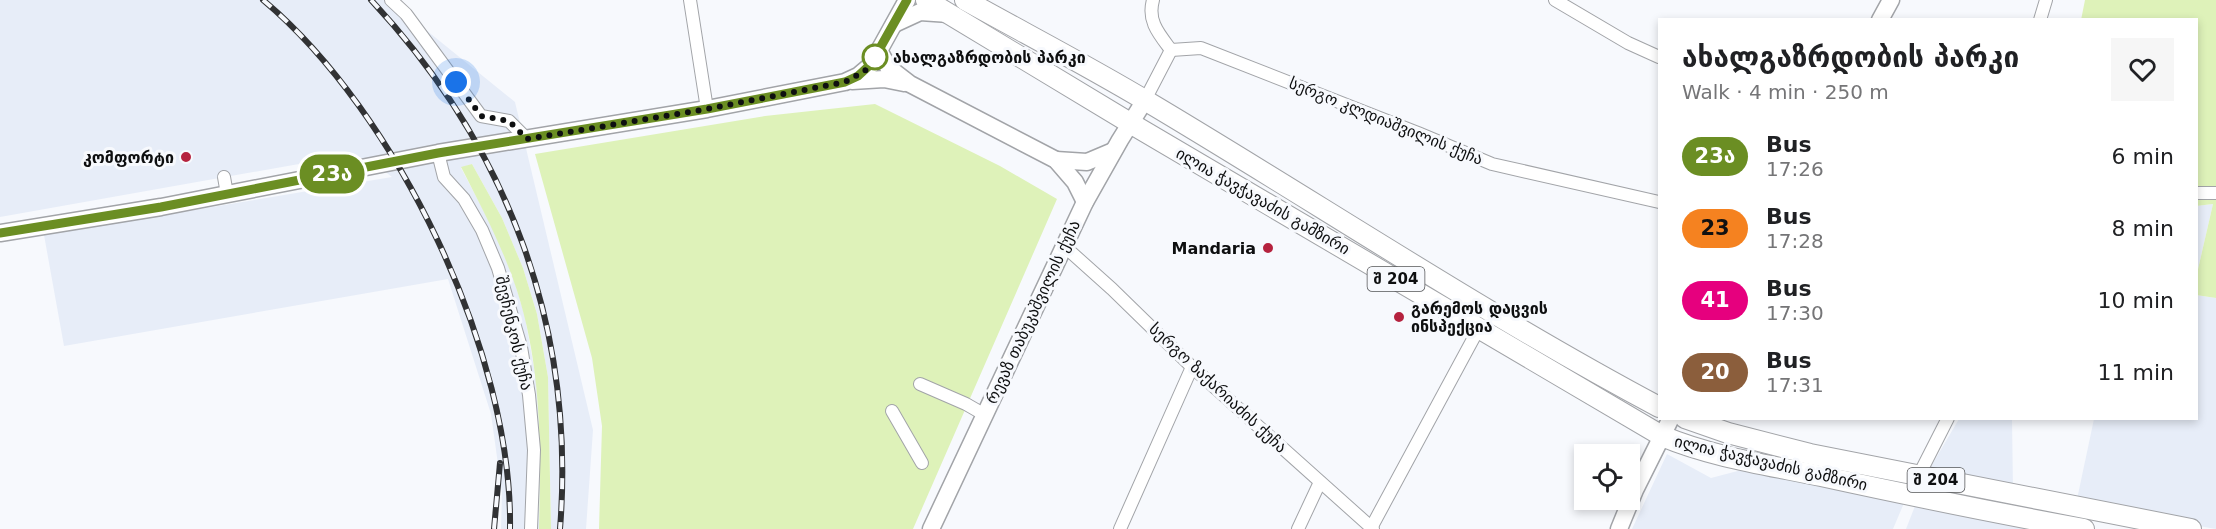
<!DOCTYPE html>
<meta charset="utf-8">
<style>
:root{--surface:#fff;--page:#f6f6f6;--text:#202124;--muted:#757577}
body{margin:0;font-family:"DejaVu Sans","Noto Sans Georgian",sans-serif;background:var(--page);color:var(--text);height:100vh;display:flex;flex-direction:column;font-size:22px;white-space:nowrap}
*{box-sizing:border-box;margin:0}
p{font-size:20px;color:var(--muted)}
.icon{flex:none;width:33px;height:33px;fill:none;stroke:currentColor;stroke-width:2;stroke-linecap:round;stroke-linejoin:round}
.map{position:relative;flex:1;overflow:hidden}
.side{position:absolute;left:1658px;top:18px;width:540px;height:402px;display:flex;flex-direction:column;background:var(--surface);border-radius:0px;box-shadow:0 3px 9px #0003}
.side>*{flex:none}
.badge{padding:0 12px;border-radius:20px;font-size:21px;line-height:39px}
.buttons{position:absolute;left:1574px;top:444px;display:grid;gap:12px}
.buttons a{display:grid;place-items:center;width:66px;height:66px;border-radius:0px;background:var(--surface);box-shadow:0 3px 9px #0003;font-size:30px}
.you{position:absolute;width:30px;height:30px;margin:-15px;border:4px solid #fff;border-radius:50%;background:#1a73e8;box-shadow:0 0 0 9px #1a73e833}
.map>.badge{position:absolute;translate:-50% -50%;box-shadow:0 0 0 3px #fff}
.round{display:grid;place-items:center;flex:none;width:63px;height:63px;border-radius:0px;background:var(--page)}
.headline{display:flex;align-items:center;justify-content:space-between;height:102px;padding:0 24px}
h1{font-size:28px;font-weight:800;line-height:45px}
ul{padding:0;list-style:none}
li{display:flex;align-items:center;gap:18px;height:72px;padding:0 24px}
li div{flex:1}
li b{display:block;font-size:22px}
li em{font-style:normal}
li .badge{min-width:66px;font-weight:700;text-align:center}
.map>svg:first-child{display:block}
.built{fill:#e7edf8}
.green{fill:#def2b9}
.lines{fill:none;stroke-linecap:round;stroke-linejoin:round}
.street-casing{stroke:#a2a4a8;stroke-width:14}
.secondary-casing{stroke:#a2a4a8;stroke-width:19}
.primary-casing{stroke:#a2a4a8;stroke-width:22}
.street{stroke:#fff;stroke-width:12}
.secondary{stroke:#fff;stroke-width:16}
.primary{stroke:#fff;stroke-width:20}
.rail-casing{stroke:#313234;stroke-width:6}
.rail{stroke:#f7f9fd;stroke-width:4;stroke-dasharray:11;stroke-linecap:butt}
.line-casing{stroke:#fff;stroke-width:14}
.line{stroke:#6b8e23;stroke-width:9}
.walk{stroke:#0e0f10;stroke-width:6;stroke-dasharray:0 10.8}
.stop-dot{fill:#fff;stroke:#6b8e23;stroke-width:3}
.poi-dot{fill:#b5223e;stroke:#f7f9fd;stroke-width:2}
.labels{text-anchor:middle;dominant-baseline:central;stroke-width:6;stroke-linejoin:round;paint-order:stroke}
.shield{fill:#f7f9fd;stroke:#545557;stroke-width:1.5}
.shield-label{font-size:15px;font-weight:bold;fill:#0e0f10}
.stop-label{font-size:16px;font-weight:bold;fill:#0e0f10;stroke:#f7f9fd;text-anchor:start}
.street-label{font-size:16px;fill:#0e0f10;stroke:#f7f9fd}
.poi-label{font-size:16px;font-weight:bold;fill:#0e0f10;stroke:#f7f9fd;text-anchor:end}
</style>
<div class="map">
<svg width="2216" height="529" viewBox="0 0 2216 529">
<rect width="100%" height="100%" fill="#f7f9fd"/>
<g class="built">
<polygon points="0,0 389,0 515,102 593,430 586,529 551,529 548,377 537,314 523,268 502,218 472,164 461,168 495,232 514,280 525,317 536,379 541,453 539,529 501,529 502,493 491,414 448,279 64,346 44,235 392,177 369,159 344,156 0,217"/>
<polygon points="2213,204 2196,278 2196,206"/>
<polygon points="2196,295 2216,298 2216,529 2076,504 2094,419 2196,418"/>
<polygon points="1959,419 2012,419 2013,491 1926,475"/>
<polygon points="1667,454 1711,478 1749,468 1904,503 1893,529 1632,529"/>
<polygon points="1915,506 2036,529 1906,529"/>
</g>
<g class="green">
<polygon points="2085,0 2216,0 2216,298 2196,295 2196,278 2213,204 2196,206 2196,20 2081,20"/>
<polygon points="875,104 1000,166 1057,199 913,529 599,529 602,426 592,358 535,154 765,116"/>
<path d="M472 164 502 218 523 268 537 314 548 377 551 529H539C541 445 542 359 513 279 499 240 480 204 461 167Z"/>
</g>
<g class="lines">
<defs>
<g id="street">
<polyline points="391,0 406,14 481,116 509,121 527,139"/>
<polyline points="690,0 707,109"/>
<path d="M1153 0C1147 21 1159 34 1171 50"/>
<polyline points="1555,0 1628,43 1659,57"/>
<polyline points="2040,20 2046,0"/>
<polyline points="1171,50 1201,48 1418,133 1492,164 1659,202"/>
<polyline points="1145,100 1171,50"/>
<polyline points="438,153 444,177 464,199 482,230 498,268 521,347 529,395 534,450 531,529"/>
<polyline points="224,177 227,194"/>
<polyline points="2196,193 2216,193"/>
<polyline points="1064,246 1112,289 1192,367 1373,529"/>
<polyline points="920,384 966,404 985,415"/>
<polyline points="892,411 922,463"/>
<polyline points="1918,477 1948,418"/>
<polyline points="1371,528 1479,328"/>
<polyline points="1120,529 1192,367"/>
<polyline points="1298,529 1320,482"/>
</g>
<g id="secondary">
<polyline points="1880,20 1891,0"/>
<polyline points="894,24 920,12 949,14"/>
<polyline points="879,50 888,67 910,84 1056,160 1075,182 1085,202"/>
<polyline points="852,81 884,79 904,83"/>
<polyline points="1056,160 1087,162 1113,151"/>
<polyline points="0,233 161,207 438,153 707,109 845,82 858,76 871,65 907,0"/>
<polyline points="931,529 1085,202 1120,140 1145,100"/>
<polyline points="1619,529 1635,490 1671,418"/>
</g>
<g id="primary">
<path d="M926 0 1130 123 1662 436C1712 457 1768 465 1821 476 1908 495 1996 513 2084 529"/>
<path d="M965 0C1026 34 1088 66 1148 102 1318 203 1484 314 1659 407"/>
<polyline points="1685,418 1728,433 1810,454 2191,529"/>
</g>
</defs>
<use href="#street" class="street-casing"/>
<use href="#secondary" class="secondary-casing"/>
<use href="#primary" class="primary-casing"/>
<use href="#street" class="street"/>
<use href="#secondary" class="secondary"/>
<use href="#primary" class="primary"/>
<defs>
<g id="rail">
<path d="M263 0C397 112 513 354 510 529"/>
<path d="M371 0C508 147 576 328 560 529"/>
<polyline points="494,529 500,463"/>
</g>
</defs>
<use href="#rail" class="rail-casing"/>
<use href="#rail" class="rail"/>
</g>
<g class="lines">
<defs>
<polyline id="line" points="0,233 161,207 438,153 707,109 845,82 858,76 871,64 907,0"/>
</defs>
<use href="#line" class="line-casing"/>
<use href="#line" class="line"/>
<polyline class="walk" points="456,82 481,116 509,121 527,139 707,109 845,82 865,71 879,50 875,57"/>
</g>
<circle class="stop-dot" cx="875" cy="57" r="12"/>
<g class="poi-dot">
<circle cx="186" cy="157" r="6"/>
<circle cx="1268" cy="248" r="6"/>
<circle cx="1399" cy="317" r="6"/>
</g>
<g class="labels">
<g class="shield">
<rect x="1367.5" y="267" width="57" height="24" rx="4.5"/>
<rect x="1907.5" y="468" width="57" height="24" rx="4.5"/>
</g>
<g class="shield-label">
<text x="1396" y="279">შ 204</text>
<text x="1936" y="480">შ 204</text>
</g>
<g class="stop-label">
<text x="893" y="57">ახალგაზრდობის პარკი</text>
</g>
<g class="street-label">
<text transform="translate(1386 121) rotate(22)">სერგო კლდიაშვილის ქუჩა</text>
<text transform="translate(1263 201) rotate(30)">ილია ჭავჭავაძის გამზირი</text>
<text transform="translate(1033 312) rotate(-65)">რევაზ თაბუკაშვილის ქუჩა</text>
<text transform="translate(514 333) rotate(77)">შევჩენკოს ქუჩა</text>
<text transform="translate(1218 388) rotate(43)">სერგო ზაქარიაძის ქუჩა</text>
<text transform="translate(1771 463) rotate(13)">ილია ჭავჭავაძის გამზირი</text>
</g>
<g class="poi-label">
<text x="174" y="157">კომფორტი</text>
<text x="1256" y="248">Mandaria</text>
<text x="1411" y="308" text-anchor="start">გარემოს დაცვის<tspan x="1411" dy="18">ინსპექცია</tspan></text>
</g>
</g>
</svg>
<div class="buttons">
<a><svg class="icon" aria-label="locate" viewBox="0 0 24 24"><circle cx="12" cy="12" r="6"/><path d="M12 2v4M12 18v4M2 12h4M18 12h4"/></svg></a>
</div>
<div class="you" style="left:456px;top:82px"></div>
<b class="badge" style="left:332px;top:174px;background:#6b8e23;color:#fff">23ა</b>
<section class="side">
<div class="headline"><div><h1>ახალგაზრდობის პარკი</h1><p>Walk · 4 min · 250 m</p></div><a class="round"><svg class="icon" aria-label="heart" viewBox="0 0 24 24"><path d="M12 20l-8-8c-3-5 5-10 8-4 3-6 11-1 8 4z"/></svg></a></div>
<ul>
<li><span class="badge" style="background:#6b8e23;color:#fff">23ა</span><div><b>Bus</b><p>17:26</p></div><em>6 min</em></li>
<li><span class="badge" style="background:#f58220;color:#111">23</span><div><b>Bus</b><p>17:28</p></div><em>8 min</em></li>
<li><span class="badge" style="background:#e6007e;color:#fff">41</span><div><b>Bus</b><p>17:30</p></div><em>10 min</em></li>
<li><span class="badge" style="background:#8b5e3c;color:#fff">20</span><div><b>Bus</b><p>17:31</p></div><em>11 min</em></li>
</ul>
</section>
</div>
